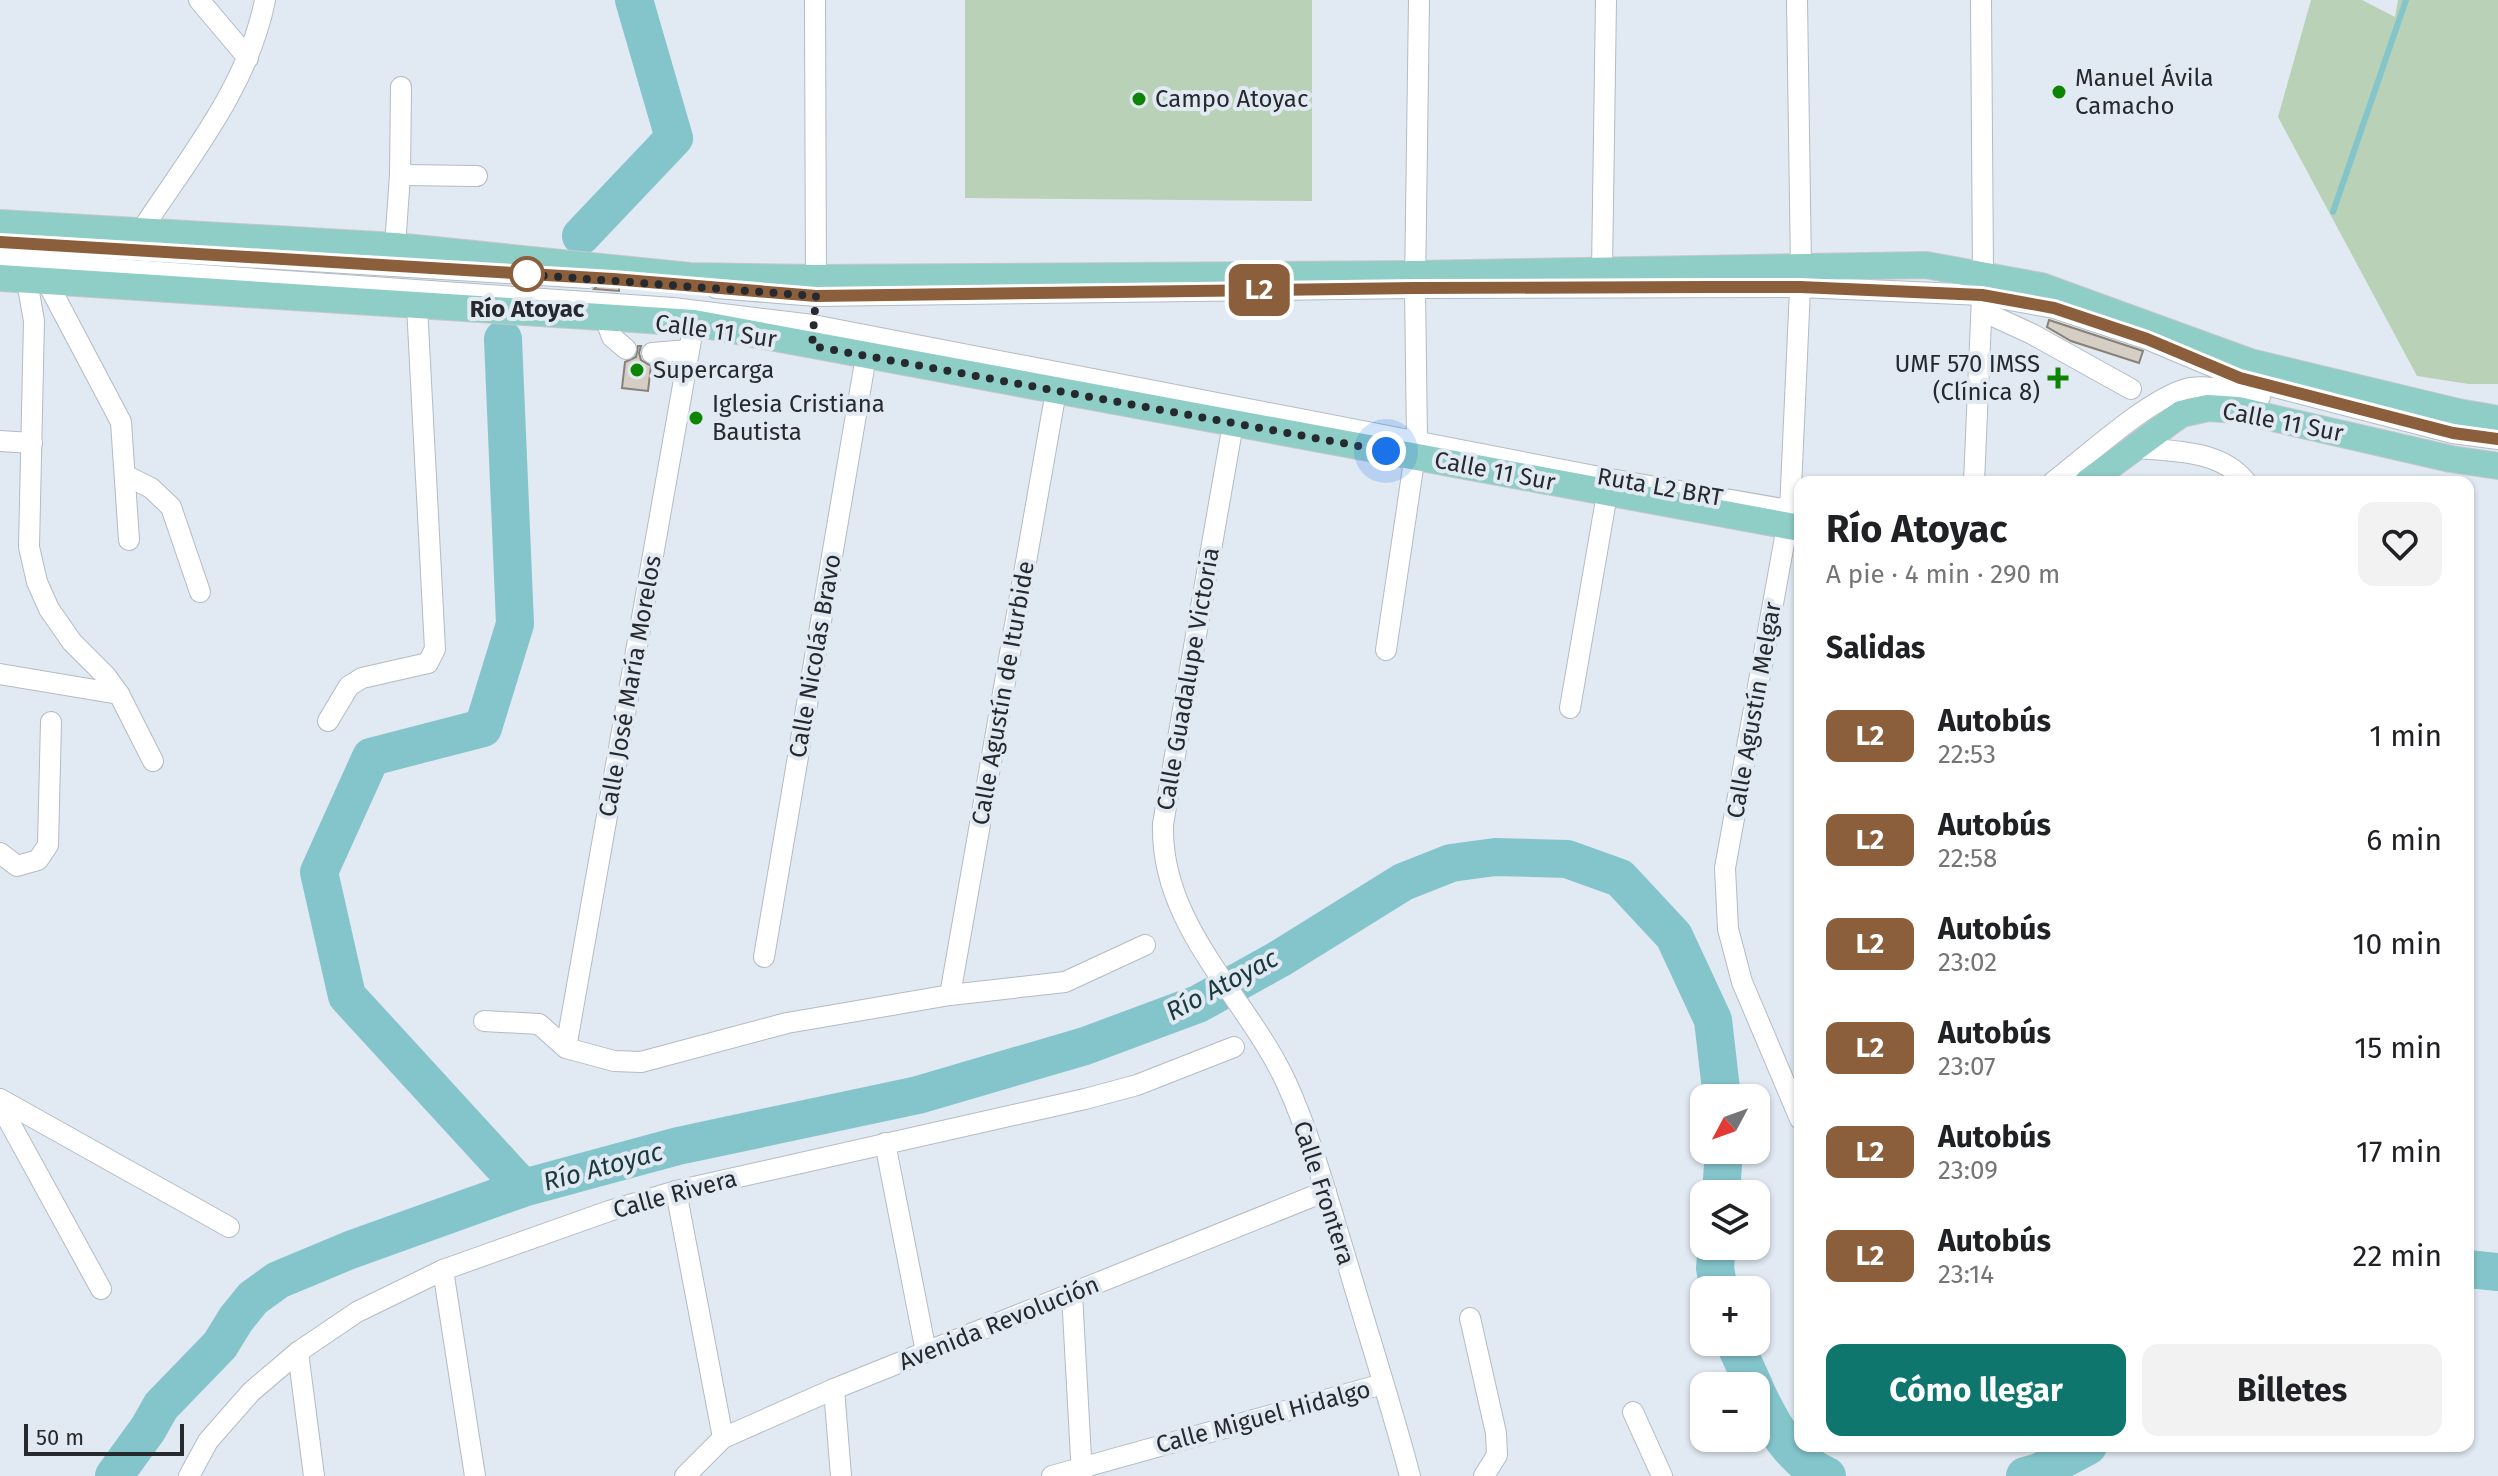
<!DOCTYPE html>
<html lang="es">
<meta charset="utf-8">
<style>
:root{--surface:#fff;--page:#f2f2f2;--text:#202124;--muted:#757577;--accent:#0f766e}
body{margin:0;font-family:"Fira Sans",sans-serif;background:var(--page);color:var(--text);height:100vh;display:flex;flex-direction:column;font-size:30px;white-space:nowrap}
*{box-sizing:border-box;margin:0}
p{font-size:26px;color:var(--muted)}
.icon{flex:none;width:44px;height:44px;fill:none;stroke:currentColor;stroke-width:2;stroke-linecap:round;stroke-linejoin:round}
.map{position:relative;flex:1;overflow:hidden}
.sheet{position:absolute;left:1794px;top:476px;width:680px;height:976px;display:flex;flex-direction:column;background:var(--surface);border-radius:16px;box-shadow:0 2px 6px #0004}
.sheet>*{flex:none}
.badge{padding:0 16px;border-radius:12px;font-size:28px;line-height:52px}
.needle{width:52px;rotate:229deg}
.fabs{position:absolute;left:1690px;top:1084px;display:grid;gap:16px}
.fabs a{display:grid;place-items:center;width:80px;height:80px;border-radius:16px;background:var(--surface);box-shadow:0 2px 6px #0004;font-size:40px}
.scale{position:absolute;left:24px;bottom:20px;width:160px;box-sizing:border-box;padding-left:8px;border:4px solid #26292d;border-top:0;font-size:22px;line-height:28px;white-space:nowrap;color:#26292d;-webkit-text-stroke:6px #e1e9f3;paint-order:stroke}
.you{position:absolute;width:40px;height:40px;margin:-20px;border:6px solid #fff;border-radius:50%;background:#1a73e8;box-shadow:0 0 0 12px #1a73e833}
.map>.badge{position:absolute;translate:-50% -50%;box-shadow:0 0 0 4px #fff}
h2{padding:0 32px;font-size:30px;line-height:72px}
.round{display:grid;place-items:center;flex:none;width:84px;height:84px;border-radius:16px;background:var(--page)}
.summary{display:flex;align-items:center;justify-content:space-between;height:136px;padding:0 32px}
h1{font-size:38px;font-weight:700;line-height:60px}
.cta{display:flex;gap:16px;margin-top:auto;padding:16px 32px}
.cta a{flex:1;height:92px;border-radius:16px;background:var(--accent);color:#fff;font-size:32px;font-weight:700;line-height:92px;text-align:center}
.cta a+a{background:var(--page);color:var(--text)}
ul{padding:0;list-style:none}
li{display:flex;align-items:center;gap:24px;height:104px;padding:0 32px}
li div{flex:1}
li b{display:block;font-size:30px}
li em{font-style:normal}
li .badge{min-width:88px;font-weight:700;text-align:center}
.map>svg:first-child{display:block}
.green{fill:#b9d1b6}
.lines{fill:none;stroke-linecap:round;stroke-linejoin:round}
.stream{stroke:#84c5cb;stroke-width:6}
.river{stroke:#84c5cb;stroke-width:38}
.building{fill:#d5cec4;stroke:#888178;stroke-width:2}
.minor-casing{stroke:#b3bbc4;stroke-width:22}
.major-casing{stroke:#c7c7c8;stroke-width:28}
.minor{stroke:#fff;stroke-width:20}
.major{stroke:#8fcdc7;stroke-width:26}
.line-casing{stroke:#fff;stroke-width:18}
.line{stroke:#8b5e3c;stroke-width:12}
.walk{stroke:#26292d;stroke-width:8;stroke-dasharray:0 14.4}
.poi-dot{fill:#0d8502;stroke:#e1e9f3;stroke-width:3}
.stop-dot{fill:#fff;stroke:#8b5e3c;stroke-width:4}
.labels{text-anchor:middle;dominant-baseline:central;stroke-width:8;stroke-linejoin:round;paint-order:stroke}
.poi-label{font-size:24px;fill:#26292d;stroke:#e1e9f3;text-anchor:start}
.stop-label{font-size:24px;font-weight:bold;fill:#26292d;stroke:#e1e9f3}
.street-label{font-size:24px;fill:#26292d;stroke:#e1e9f3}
.water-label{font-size:26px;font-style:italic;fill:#1a3a3e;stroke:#e1e9f3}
</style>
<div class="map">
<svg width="2498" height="1476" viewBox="0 0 2498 1476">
<rect width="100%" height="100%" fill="#e1e9f3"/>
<g class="green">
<polygon points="965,0 1312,0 1312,201 965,198"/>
<polygon points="2311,0 2362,0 2395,17 2398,0 2498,0 2498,384 2469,384 2417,376 2278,117"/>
</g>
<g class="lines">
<polyline class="stream" points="2333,212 2406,0"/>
<g class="river">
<polyline points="581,236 674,138 634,0"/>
<polyline points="503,339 515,624 483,728 371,757 319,872 347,996 523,1188"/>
<polyline points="1721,1194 1724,1150"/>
<polyline points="1717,1246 1715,1268 1719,1290"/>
<polyline points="2468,1269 2498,1272"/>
<polyline points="1734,1342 1754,1386"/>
<path d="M1756 1391C1771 1424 1792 1461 1827 1476"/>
<polyline points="114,1476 148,1429 161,1406 220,1345 236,1319 253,1298 278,1280 350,1250 523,1188 678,1146 918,1095 1085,1046 1198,1004 1279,959 1403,882 1451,863 1495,857 1567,859 1620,878 1674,936 1713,1020 1722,1098"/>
<polyline points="2025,1476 2039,1472 2088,1446"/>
</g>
</g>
<g class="building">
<polygon points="600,283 619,285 619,291 594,289"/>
<polygon points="2049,320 2143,351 2139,363 2071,341 2047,327"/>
<polygon points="638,346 641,346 639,353 641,360 651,366 648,391 622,388 625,362 636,357"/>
</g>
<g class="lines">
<defs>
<g id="minor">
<polyline points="199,0 248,58"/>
<polyline points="815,0 816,292"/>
<polyline points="1797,0 1801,267 1790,510 1725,868 1728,929 1742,982 1800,1119"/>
<polyline points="400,175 477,176"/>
<path d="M141 231C188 159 248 87 265 0"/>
<polyline points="0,242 588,278"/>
<polyline points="395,246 400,175 401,87"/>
<polyline points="0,261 673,308 813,325 1610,479 1800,512"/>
<polyline points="1602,271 1606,0"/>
<polyline points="27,281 34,321 29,547 37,582 49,609 72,642 106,676 119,694 153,761"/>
<polyline points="47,282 121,422 129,540"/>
<polyline points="716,288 816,296 1415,288 1800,287 1982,295 2054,308 2147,339 2240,378 2453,433 2498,439"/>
<polyline points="1982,311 2032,334 2131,389"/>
<polyline points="605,318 612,337 626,349"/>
<polyline points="652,353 689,350"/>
<path d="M1233 424 1163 824C1160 926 1246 996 1286 1082 1313 1141 1331 1211 1350 1272 1370 1340 1392 1408 1410 1476"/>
<polyline points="0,441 32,443"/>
<path d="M2136 448C2174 451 2221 450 2246 482"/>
<polyline points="125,475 151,488 171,507 200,592"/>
<polyline points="1974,482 1983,274 1981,0"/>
<path d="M2053 482C2087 456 2147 400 2186 389 2205 383 2241 392 2260 397"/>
<polyline points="1386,650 1417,441 1415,288 1419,0"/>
<polyline points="0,674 119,694"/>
<polyline points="1570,708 1607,494"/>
<polyline points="328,721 349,686 362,678 428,663 435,649 417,306"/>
<polyline points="0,853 17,866 38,860 48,845 51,722"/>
<polyline points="764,957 866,356"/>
<polyline points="950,995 1056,391"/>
<polyline points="484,1021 539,1024 566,1048 614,1061 641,1062 787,1023 950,995 1065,982 1145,945"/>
<polyline points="566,1048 694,323"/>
<polyline points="0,1099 229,1227"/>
<polyline points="0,1105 101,1289"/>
<polyline points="885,1143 926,1352"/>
<polyline points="676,1191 723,1438"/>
<polyline points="443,1270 475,1476"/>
<polyline points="1072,1294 1082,1476"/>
<polyline points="1470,1318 1496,1433 1497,1455 1484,1476"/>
<polyline points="298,1352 314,1476"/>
<polyline points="834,1389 841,1476"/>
<polyline points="1633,1412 1662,1476"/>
<polyline points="189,1476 208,1441 251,1392 298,1352 357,1312 443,1270 609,1211 676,1191 1085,1099 1137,1085 1234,1047"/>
<polyline points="685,1476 723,1438 834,1389 1326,1191"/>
<polyline points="1052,1476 1383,1384"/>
</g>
<g id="major">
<polyline points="0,223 395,246 690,276 816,278 1415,274 1926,265 2041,286 2250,362 2458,412 2498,419"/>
<polyline points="0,278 694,323 1800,528"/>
<polyline points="2088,482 2181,414 2208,408 2238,410 2451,459 2498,466"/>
</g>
</defs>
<use href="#minor" class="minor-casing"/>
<use href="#major" class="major-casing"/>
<use href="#minor" class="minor"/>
<use href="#major" class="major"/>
</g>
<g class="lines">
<defs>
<polyline id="line" points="0,242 613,279 816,296 1415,288 1711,287 1800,287 1982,295 2054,308 2147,339 2240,378 2453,433 2498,439"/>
</defs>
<use href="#line" class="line-casing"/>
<use href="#line" class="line"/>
<polyline class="walk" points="527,274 521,274 816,296 812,346 1386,451"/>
</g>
<g class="poi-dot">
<circle cx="2059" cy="92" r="8"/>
<circle cx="1139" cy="99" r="8"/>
<circle cx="637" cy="370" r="8"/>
<path d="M2054 366h8v8h8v8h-8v8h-8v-8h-8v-8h8z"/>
<circle cx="696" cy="418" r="8"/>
</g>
<circle class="stop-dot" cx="527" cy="274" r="16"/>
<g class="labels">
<g class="poi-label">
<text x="2075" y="78">Manuel Ávila<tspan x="2075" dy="28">Camacho</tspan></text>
<text x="1155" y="99">Campo Atoyac</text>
<text x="2040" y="364" text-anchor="end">UMF 570 IMSS<tspan x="2040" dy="28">(Clínica 8)</tspan></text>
<text x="653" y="370">Supercarga</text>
<text x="712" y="404">Iglesia Cristiana<tspan x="712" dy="28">Bautista</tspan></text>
</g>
<g class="stop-label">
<text x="527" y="309">Río Atoyac</text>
</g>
<g class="street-label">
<text transform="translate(716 331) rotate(8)">Calle 11 Sur</text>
<text transform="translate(2283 422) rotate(11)">Calle 11 Sur</text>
<text transform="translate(1495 471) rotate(11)">Calle 11 Sur</text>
<text transform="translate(1660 487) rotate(10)">Ruta L2 BRT</text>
<text transform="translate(815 656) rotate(-80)">Calle Nicolás Bravo</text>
<text transform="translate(1188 679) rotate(-80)">Calle Guadalupe Victoria</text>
<text transform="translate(630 686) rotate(-80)">Calle José María Morelos</text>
<text transform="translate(1003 693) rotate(-80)">Calle Agustín de Iturbide</text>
<text transform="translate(1754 710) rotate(-80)">Calle Agustín Melgar</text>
<text transform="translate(1324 1193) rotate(72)">Calle Frontera</text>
<text transform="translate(675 1194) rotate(-15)">Calle Rivera</text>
<text transform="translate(999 1323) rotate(-22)">Avenida Revolución</text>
<text transform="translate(1263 1417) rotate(-15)">Calle Miguel Hidalgo</text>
</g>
<g class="water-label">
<text transform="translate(1222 985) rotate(-28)">Río Atoyac</text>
<text transform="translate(603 1167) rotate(-15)">Río Atoyac</text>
</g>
</g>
</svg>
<div class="fabs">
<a><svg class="needle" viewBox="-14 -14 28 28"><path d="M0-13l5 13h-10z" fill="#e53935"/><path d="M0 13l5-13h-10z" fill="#757577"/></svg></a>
<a><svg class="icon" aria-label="layers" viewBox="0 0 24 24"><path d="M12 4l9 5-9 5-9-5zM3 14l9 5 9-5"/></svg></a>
<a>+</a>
<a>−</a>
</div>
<div class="scale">50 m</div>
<div class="you" style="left:1386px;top:451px"></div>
<b class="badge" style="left:1259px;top:290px;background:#8b5e3c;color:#fff">L2</b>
<section class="sheet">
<div class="summary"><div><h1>Río Atoyac</h1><p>A pie · 4 min · 290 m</p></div><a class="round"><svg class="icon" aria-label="heart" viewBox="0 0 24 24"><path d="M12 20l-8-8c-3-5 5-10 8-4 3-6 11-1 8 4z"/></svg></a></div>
<h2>Salidas</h2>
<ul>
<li><span class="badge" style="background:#8b5e3c;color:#fff">L2</span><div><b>Autobús</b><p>22:53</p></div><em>1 min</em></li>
<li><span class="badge" style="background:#8b5e3c;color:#fff">L2</span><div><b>Autobús</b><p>22:58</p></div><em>6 min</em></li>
<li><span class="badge" style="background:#8b5e3c;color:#fff">L2</span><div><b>Autobús</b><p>23:02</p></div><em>10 min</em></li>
<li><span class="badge" style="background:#8b5e3c;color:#fff">L2</span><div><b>Autobús</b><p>23:07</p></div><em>15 min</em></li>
<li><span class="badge" style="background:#8b5e3c;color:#fff">L2</span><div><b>Autobús</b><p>23:09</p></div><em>17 min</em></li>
<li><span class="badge" style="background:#8b5e3c;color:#fff">L2</span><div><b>Autobús</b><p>23:14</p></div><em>22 min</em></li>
</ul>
<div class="cta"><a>Cómo llegar</a><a>Billetes</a></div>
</section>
</div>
